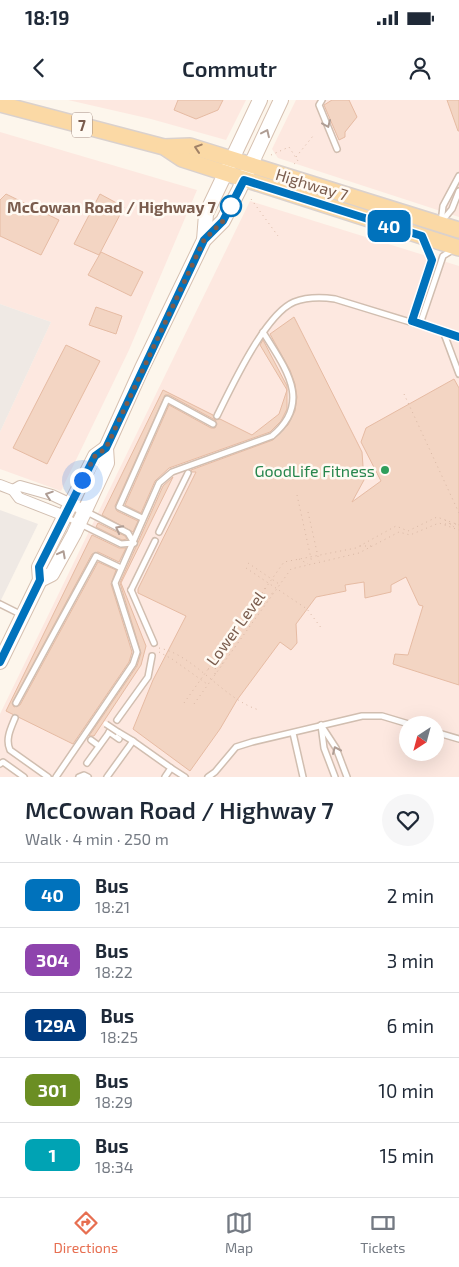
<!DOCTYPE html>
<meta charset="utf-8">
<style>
:root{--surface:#fff;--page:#f6f6f7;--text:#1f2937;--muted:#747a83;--line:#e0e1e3;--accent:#e76f51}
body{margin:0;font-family:"Exo 2",sans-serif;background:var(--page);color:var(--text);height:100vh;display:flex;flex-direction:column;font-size:19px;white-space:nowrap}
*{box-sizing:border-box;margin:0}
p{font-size:16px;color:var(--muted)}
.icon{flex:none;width:28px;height:28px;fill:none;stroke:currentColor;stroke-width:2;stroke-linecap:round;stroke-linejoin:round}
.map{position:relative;height:677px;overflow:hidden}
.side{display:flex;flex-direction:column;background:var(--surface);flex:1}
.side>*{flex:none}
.badge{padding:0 10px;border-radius:8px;font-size:18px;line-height:32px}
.needle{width:32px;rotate:216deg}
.tools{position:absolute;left:399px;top:616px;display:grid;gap:10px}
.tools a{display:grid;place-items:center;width:45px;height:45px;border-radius:50%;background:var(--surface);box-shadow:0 5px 20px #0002;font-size:25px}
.you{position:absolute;width:25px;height:25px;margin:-12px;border:4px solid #fff;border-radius:50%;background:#1a73e8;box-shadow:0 0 0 8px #1a73e833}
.map>.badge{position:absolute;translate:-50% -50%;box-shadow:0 0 0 2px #fff}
.round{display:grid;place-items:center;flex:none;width:52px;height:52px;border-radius:26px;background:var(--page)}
.head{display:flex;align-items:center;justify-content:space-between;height:85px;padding:0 25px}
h1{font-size:24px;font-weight:600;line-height:38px}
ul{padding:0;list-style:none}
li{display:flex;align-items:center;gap:15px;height:65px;padding:0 25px;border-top:1px solid var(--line)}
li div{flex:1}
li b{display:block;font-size:19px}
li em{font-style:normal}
li .badge{min-width:55px;font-weight:700;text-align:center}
.status{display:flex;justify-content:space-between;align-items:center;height:35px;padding:0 25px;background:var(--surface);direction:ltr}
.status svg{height:14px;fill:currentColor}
header{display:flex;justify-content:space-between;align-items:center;height:65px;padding:0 25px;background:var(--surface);font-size:22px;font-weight:600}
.tab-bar{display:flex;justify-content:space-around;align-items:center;height:70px;border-top:1px solid var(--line);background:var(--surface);font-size:14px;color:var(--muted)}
.tab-bar a{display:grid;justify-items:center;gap:2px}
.tab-bar .active{color:var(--accent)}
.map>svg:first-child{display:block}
.commercial{fill:#fde8e0;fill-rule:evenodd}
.industrial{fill:#efe9e4}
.building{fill:#f3d5c3;stroke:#e6bba3}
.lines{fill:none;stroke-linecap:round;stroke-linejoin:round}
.lane-casing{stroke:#d1beb0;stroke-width:8}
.street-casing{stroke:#d1beb0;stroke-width:12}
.secondary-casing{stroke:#d6c0b0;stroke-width:16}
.primary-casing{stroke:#dad1cd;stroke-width:18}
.path{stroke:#d9b8a5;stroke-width:1;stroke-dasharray:1 4;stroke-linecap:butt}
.lane{stroke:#fff;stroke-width:5}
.street{stroke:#fff;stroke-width:10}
.secondary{stroke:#fff;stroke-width:14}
.primary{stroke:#fbd9a5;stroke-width:15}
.lane-bridge-casing{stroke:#d1beb0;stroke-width:8;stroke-linecap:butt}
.lane-bridge{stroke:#fff;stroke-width:5}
.oneway{stroke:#af9d94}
.oneway2{stroke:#a18267}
.line-casing{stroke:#fff;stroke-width:11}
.line{stroke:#0072bc;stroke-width:8}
.walk{stroke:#7a5c4d;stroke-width:5;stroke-dasharray:0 9}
.stop-dot{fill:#fff;stroke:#0072bc;stroke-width:2.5}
.leisure-dot{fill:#2e9e5b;stroke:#fffaf3;stroke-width:2}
.labels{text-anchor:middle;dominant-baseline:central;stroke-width:5;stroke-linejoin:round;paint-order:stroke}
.shield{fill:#fffaf3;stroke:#a28b7f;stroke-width:1}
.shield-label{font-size:15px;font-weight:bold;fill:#7a5c4d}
.street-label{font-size:16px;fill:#7a5c4d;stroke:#fffaf3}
.stop-label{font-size:16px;font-weight:bold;fill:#7a5c4d;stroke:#fffaf3;text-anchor:end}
.leisure-label{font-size:16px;fill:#27864d;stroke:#fffaf3;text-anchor:end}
</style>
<div class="status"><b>18:19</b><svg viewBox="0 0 49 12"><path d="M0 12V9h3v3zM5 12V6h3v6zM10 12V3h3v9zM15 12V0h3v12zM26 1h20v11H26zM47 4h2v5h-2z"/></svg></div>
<header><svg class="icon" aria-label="back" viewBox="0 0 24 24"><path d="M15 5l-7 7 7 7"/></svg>Commutr<svg class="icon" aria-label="person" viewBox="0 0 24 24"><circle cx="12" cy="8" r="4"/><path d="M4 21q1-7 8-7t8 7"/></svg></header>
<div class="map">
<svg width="459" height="677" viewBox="0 0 459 677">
<rect width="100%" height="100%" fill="#fdf6ec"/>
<g class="commercial">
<polygon points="68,0 246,0 226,40 151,19"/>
<polygon points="296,0 459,0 459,117 278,58 272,49"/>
<polygon points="0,32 197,90 129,250 61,391 0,369 0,332 51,222 0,204"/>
<path d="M250 101 459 166V677H0V614ZM408 625H435V652H408Z"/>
</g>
<g class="industrial">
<polygon points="0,204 51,222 0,332"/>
<polygon points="0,410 38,424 0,502"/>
</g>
<g class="building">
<polygon points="178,0 223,0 218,10 196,19 174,10"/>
<polygon points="332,0 349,0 357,17 345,32 345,37 339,40 324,5"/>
<polygon points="447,0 459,0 459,31 458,31"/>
<polygon points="6,94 59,120 41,155 0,136 0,100"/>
<polygon points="100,94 124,107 99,155 74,144"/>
<polygon points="101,152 143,172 131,196 88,175"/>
<polygon points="96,207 122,216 116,234 89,225"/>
<polygon points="294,217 362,352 364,380 352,402 381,381 361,342 366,328 454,279 459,288 459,585 393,564 395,554 408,555 423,506 419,505 406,477 391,485 391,492 365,498 364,482 345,485 346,491 316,497 296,524 297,543 291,550 280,542 237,600 220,629 190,671 133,629 153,580 186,516 138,493 138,489 196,372 192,372 191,370 273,340 288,325 295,311 297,297 295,284 290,270 270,234"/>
<polygon points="263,240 287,286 287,309 281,321 270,332 169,368 155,381 141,413 125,405 169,305 211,328 215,328 217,324 215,320 169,295 165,295 115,406 117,411 138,421 133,432 102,415 163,290 213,315 215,320 220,319 252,335 279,314 287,290 260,245"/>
<polygon points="66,245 100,261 47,364 13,348"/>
<polygon points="173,377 121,483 146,546 141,565 94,636 89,636 137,566 141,553 120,483 163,386"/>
<polygon points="98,423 125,436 127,439 122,440 96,427"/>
<polygon points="92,435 119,448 126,448 119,462 98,452 92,454 12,603 14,607 20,605 98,462 116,470 111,484 132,552 129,562 73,644 6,611"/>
</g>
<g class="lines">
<defs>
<g id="lane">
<polyline points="322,0 319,5 337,49"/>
<polyline points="442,121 452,109 459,91"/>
<polyline points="441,123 443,106 459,76"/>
<polyline points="412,221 431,160 425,141"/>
<polyline points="420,224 443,156 454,149"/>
<polyline points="443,231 459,274"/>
<path d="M217 316C231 288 265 214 294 202 307 197 321 197 335 199L459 237"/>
<polyline points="85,411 128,433 134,443"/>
<polyline points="66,417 121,444 134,443"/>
<polyline points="142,418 119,407 167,299 213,324"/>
<polyline points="159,432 188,373"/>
<polyline points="131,490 154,543"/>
<polyline points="131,490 155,441"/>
<polyline points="0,504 22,515"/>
<polyline points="16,603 96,456 121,468"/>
<path d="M15 618C11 628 5 639 10 650L48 677"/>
<polyline points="117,620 148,577 152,556"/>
<polyline points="321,625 336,648 347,677"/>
<polyline points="321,625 324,648 335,677"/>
<polyline points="109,632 119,639"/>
<polyline points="118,632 133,641"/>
<polyline points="435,632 459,639"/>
<polyline points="293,633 303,677"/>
<polyline points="91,640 99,646"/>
<polyline points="87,663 108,634"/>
<polyline points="0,664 3,662 24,677"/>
<polyline points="171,668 185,677"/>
<path d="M56 677 133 564 137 552 115 483 159 383 172 372 272 336C313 302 285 268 263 232"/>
<polyline points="79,677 84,675 88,677"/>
<polyline points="107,677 133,641 171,668 165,677"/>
<polyline points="208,677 215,672 236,647 252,642 362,616 382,616 412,625"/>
</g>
<g id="street">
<polyline points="0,385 13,390 19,398 65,416"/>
<polyline points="13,390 20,386 52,395 84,410"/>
</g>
<g id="secondary">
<polyline points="204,140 206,114 260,0"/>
<polyline points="40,480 52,474 74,434 107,363 106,348 142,268 204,140 223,121 239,90 281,0"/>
<polyline points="0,562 40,480 39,467 95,356 106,348"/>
</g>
<g id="primary">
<polyline points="0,4 164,47 182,59 459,148"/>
<polyline points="164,47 190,46 459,130"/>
</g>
</defs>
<use href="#lane" class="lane-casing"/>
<use href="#street" class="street-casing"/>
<use href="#secondary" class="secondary-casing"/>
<use href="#primary" class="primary-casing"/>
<g class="path">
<polyline points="271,55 289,47 298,61 294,64"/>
<polyline points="296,57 313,36"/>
<polyline points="251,99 278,136"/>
<polyline points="404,294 459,413"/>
<polyline points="297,395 312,463"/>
<polyline points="308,412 319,461"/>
<polyline points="445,420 454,427"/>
<polyline points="445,424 456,424"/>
<polyline points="360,446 371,446"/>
<polyline points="299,459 308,464"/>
<polyline points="248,463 279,484"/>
<polyline points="246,468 307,509 322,529"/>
<polyline points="258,500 273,493"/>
<polyline points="264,504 265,488"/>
<path d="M159 548C195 555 223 599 259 610"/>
<polyline points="159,552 172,559 207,584"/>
<polyline points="208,569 223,563"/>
<polyline points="215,574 216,558"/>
<polyline points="184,603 284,462 356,448 396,426 408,431 437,417 459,425"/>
<polyline points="194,604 291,469 359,453 399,432 410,435 439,423 459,430"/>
</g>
<use href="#lane" class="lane"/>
<use href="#street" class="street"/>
<use href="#secondary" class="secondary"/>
<use href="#primary" class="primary"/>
<defs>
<polyline id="lane-bridge" points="106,624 118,632"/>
</defs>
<use href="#lane-bridge" class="lane-bridge-casing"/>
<use href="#lane-bridge" class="lane-bridge"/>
</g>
<defs><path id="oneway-chevron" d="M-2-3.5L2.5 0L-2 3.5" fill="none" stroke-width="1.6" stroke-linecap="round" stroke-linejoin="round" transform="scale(1.25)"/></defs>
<g class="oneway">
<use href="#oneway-chevron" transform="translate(327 24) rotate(67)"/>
<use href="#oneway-chevron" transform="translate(266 33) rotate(-65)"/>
<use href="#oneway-chevron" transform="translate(49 395) rotate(-161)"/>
<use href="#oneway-chevron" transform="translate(119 429) rotate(-152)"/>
<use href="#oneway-chevron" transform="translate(62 454) rotate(-62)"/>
<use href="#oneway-chevron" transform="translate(336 650) rotate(-114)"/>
</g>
<use class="oneway2" href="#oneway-chevron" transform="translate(198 48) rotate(-162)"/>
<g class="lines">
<defs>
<polyline id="line" points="0,562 40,480 39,467 95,356 106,348 204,140 223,121 244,80 422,136 432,160 412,221 459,237"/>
</defs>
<use href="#line" class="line-casing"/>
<use href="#line" class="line"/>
<polyline class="walk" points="82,380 95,356 106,348 204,140 223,121 231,106"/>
</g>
<circle class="stop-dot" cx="231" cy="106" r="10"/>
<circle class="leisure-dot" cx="385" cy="370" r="5"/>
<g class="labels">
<rect class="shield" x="72" y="12.5" width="20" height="25" rx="4"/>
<g class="shield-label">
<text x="82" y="25">7</text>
</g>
<g class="street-label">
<text transform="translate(312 84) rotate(17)">Highway 7</text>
<text transform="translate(235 528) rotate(-54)">Lower Level</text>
</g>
<g class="stop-label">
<text x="216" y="106">McCowan Road / Highway 7</text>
</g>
<g class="leisure-label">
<text x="375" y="370">GoodLife Fitness</text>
</g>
</g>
</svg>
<div class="tools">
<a><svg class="needle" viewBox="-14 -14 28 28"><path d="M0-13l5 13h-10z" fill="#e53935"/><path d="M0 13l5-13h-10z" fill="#747a83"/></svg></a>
</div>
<div class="you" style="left:82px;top:380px"></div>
<b class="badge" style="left:389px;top:126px;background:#0072bc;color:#fff">40</b>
</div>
<section class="side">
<div class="head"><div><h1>McCowan Road / Highway 7</h1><p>Walk · 4 min · 250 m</p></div><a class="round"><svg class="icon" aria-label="heart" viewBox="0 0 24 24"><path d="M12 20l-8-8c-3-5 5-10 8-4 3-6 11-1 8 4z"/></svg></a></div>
<ul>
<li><span class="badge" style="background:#0072bc;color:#fff">40</span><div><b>Bus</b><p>18:21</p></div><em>2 min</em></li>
<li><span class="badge" style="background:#8e44ad;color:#fff">304</span><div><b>Bus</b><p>18:22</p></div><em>3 min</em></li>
<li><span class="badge" style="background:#003b80;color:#fff">129A</span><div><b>Bus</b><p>18:25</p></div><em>6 min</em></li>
<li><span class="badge" style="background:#6b8e23;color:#fff">301</span><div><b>Bus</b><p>18:29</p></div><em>10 min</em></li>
<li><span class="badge" style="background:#00a3b4;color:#fff">1</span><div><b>Bus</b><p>18:34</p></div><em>15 min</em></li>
</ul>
</section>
<nav class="tab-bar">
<a class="active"><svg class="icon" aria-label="directions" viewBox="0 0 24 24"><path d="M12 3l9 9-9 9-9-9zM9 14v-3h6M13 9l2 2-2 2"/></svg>Directions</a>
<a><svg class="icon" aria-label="map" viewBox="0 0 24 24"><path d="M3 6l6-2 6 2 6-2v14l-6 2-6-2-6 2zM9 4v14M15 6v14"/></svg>Map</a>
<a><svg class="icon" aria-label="tickets" viewBox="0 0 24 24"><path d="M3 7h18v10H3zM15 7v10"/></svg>Tickets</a>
</nav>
